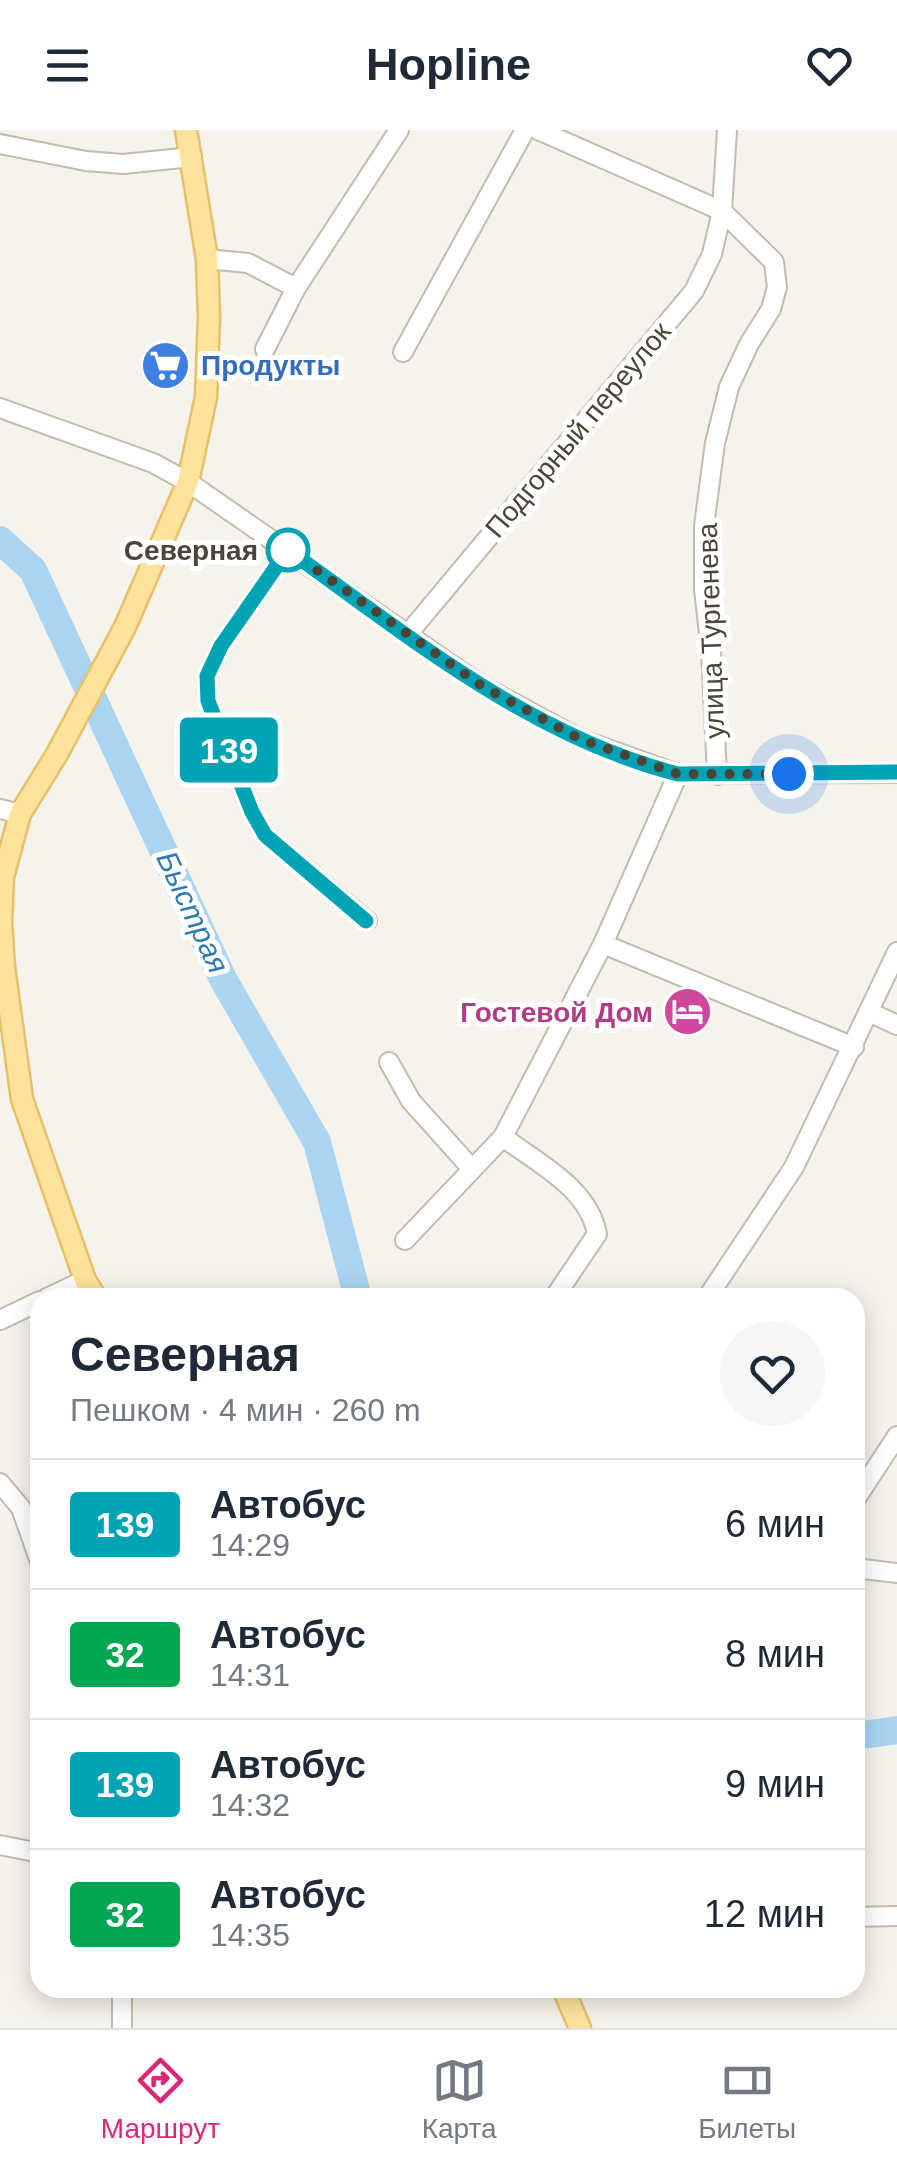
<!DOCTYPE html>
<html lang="ru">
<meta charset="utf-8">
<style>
:root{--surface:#fff;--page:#f6f6f7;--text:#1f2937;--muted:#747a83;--line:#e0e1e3;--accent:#db2777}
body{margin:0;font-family:Arial,sans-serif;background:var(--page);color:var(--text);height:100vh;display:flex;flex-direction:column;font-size:38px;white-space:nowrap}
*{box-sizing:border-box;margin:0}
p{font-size:32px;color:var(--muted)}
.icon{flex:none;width:55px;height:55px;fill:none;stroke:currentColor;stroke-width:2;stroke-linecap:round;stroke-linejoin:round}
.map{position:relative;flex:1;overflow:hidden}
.sheet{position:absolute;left:30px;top:1158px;width:835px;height:710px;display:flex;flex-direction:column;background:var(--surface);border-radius:30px;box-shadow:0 5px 25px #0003}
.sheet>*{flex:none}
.badge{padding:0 20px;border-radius:8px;font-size:35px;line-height:65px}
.you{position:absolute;width:50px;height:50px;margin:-25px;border:8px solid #fff;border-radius:50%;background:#1a73e8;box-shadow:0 0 0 15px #1a73e833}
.map>.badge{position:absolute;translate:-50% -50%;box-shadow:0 0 0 5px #fff}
.round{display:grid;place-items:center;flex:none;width:105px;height:105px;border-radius:52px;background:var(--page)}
.head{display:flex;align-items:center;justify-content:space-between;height:170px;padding:0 40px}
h1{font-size:48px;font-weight:600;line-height:75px}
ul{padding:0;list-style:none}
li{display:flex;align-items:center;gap:30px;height:130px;padding:0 40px;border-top:2px solid var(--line)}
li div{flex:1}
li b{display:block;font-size:38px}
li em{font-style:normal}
li .badge{min-width:110px;font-weight:700;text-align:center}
header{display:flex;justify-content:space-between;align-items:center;height:130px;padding:0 40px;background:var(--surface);font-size:45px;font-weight:600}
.tab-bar{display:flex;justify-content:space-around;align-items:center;height:140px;border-top:2px solid var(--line);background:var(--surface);font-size:28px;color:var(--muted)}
.tab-bar a{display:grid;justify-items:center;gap:5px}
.tab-bar .active{color:var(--accent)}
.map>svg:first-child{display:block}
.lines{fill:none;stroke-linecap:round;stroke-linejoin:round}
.river{stroke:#a9d4f2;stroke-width:28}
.minor-casing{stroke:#c2bbae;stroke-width:22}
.major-casing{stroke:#e6c16a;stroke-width:25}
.minor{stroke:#fff;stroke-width:18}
.major{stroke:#ffe39c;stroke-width:20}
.line-casing{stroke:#fff;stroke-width:22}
.line{stroke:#00a3b4;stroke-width:15}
.walk{stroke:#4b4439;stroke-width:10;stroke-dasharray:0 18}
.stop-dot{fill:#fff;stroke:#00a3b4;stroke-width:5}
.labels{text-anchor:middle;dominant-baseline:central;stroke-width:10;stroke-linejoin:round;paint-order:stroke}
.shop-label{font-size:28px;font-weight:bold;fill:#366cbe;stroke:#fff;text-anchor:start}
.street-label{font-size:28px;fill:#4b4439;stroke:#fff}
.stop-label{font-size:28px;font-weight:bold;fill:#4b4439;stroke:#fff;text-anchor:end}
.hotel-label{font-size:28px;font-weight:bold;fill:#b23c85;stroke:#fff;text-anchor:end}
.water-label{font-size:30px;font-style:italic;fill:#2e7ab2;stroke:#fff}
</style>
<header><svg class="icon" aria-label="menu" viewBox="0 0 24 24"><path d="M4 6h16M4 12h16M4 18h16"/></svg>Hopline<svg class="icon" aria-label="heart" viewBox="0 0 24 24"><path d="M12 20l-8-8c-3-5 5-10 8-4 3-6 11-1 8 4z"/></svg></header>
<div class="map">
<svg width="897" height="1898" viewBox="0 0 897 1898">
<rect width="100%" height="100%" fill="#f6f3ec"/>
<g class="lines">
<g class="river">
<polyline points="0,410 33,440 223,849 317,1012 358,1168"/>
<polyline points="855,1606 897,1600"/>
</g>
<defs>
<g id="minor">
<polyline points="538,0 722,81 774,132 777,157 771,179 749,214 729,257 715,313 704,396 704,459 711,522 717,645"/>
<polyline points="0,14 86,31 123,34 192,27"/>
<polyline points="207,129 248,133 296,158"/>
<polyline points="265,219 296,158 399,0"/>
<polyline points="403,222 525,0"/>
<polyline points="0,278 153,333 188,352 482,556 580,609 678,644 897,643"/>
<polyline points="288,420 221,516 207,546 208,571 252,682 265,705 367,791"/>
<polyline points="407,505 694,161 712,124 722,81 727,0"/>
<polyline points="0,679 20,684"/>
<polyline points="603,814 854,917"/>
<polyline points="869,882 897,895"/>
<polyline points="389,932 411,971 472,1039"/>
<path d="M503 1007C537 1033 589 1058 597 1104L554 1168"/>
<polyline points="405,1110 503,1007 603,814 678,644"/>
<polyline points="47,1168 85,1150"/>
<polyline points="707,1168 794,1037 897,822"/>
<polyline points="0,1190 40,1171"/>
<polyline points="0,1353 21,1378 40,1432"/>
<polyline points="855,1370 897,1306"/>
<polyline points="855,1438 897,1443"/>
<polyline points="0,1715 40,1723"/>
<polyline points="855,1787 897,1786"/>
<polyline points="122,1858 122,1898"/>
</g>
<g id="major">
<polyline points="96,1168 85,1150 22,969 4,837 1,792 3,747 20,684 57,624 125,497 188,352 206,267 209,187 207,129 186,0"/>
<polyline points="563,1858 580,1898"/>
</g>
</defs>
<use href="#minor" class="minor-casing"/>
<use href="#major" class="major-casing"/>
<use href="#minor" class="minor"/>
<use href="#major" class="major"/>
</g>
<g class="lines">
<defs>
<path id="line" d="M366 791 265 705 252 682 208 571 207 546 221 516 288 420C408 506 532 607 678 644L897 642"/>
</defs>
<use href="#line" class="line-casing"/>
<use href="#line" class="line"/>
<polyline class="walk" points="288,420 482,556 580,609 678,644 789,644"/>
</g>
<defs>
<symbol id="supermarket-disc" viewBox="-11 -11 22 22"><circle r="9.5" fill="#3f7fe0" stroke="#fff"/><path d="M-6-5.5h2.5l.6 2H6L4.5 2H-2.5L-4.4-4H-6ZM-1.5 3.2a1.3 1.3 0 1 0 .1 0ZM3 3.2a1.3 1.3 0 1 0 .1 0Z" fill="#fff"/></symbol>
<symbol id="hotel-disc" viewBox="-11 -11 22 22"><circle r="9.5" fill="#d1479c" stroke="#fff"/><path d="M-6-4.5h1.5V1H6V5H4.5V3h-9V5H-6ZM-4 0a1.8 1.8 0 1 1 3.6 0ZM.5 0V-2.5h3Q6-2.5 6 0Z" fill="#fff"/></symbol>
</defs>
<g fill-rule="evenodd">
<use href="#supermarket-disc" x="138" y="208" width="55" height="55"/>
<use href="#hotel-disc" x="660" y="854" width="55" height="55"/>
</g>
<circle class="stop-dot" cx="288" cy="420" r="20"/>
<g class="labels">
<g class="shop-label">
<text x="201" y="235">Продукты</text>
</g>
<g class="street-label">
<text transform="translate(578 300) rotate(-50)">Подгорный переулок</text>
<text transform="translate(711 501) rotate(-92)">улица Тургенева</text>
</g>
<g class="stop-label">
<text x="258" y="420">Северная</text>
</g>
<g class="hotel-label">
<text x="653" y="882">Гостевой Дом</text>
</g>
<g class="water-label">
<text transform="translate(193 782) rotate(65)">Быстрая</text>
</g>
</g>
</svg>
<div class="you" style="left:789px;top:644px"></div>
<b class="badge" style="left:229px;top:620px;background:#00a3b4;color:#fff">139</b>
<section class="sheet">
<div class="head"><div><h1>Северная</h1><p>Пешком · 4 мин · 260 m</p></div><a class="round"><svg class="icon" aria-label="heart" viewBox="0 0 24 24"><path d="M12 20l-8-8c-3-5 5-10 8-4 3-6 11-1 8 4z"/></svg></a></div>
<ul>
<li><span class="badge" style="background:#00a3b4;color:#fff">139</span><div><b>Автобус</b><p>14:29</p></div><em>6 мин</em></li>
<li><span class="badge" style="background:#00a651;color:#fff">32</span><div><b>Автобус</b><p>14:31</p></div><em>8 мин</em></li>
<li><span class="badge" style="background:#00a3b4;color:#fff">139</span><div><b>Автобус</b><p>14:32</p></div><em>9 мин</em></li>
<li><span class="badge" style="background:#00a651;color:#fff">32</span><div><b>Автобус</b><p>14:35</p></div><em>12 мин</em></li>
</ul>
</section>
</div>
<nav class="tab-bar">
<a class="active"><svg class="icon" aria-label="directions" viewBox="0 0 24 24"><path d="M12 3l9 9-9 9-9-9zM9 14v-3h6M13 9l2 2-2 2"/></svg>Маршрут</a>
<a><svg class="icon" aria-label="map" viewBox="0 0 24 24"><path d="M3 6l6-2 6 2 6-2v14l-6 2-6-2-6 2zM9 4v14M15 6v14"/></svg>Карта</a>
<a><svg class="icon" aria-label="tickets" viewBox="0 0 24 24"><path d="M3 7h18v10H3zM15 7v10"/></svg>Билеты</a>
</nav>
